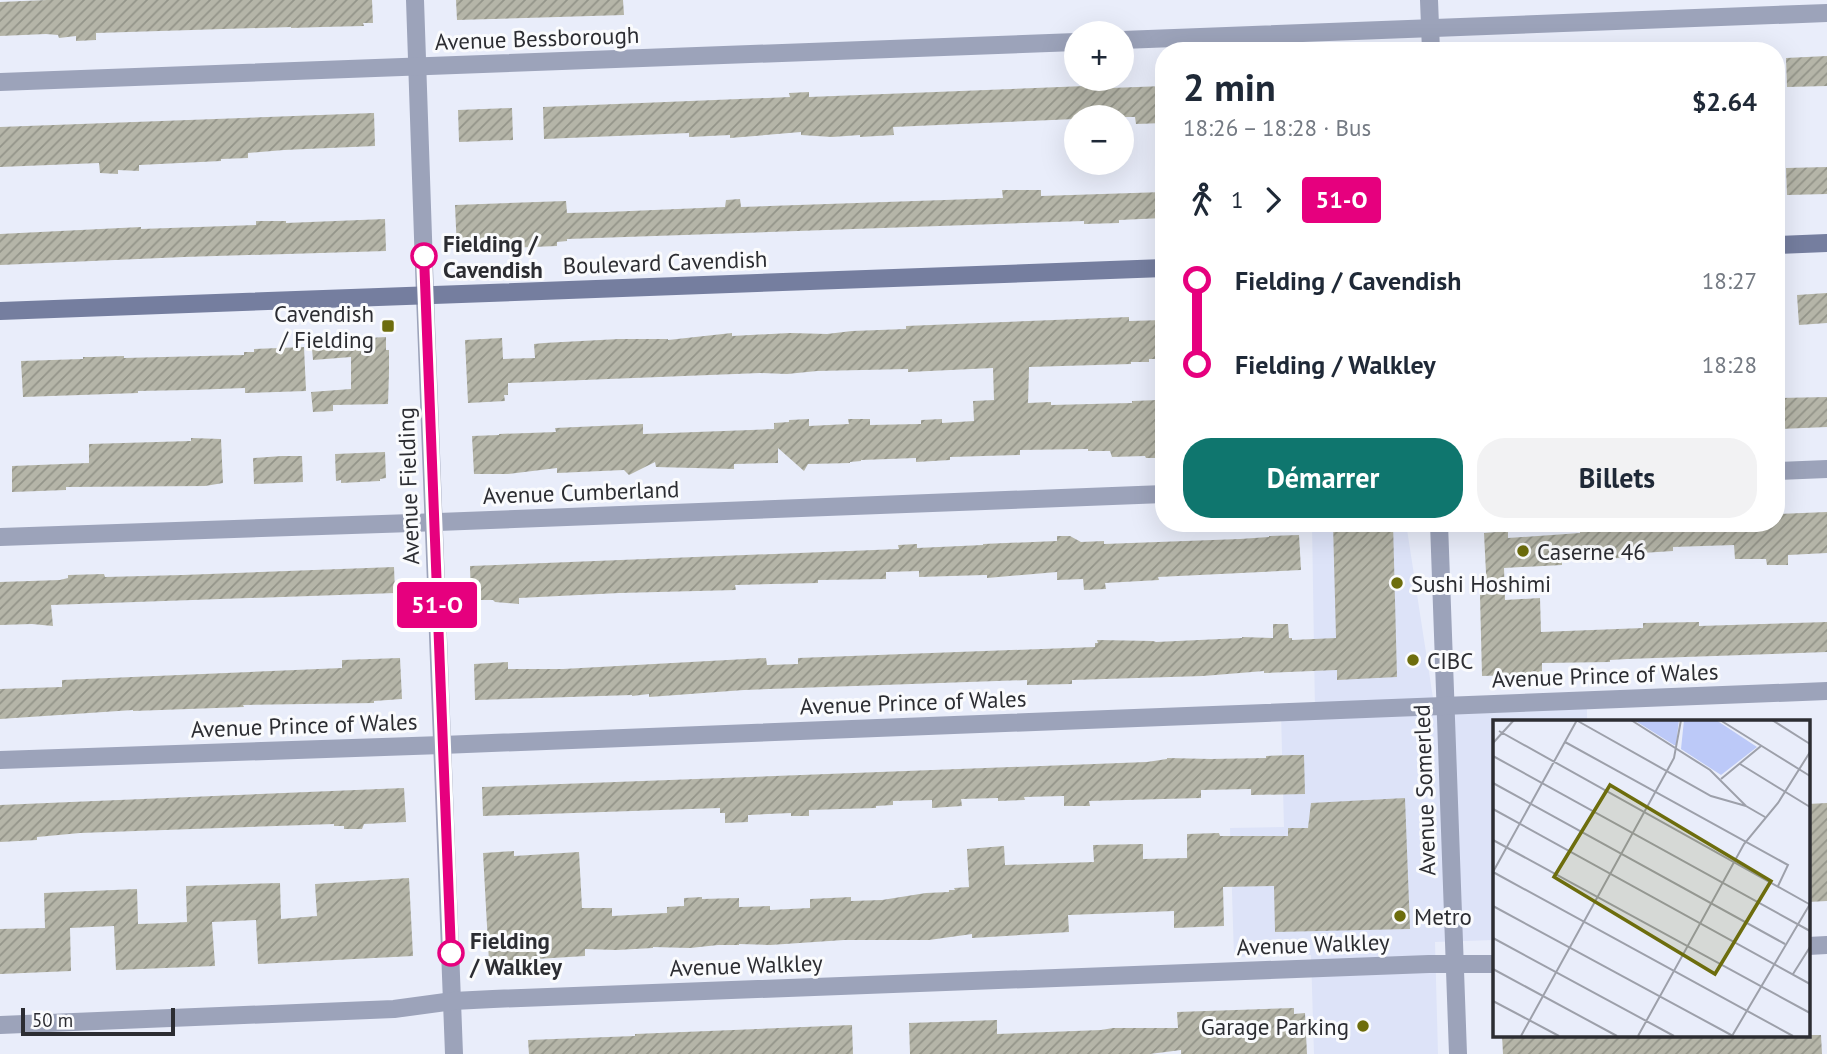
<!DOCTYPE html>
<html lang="fr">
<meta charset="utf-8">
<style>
:root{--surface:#fff;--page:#f2f2f3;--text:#1f2937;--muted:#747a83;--accent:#0f766e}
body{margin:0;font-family:"PT Sans",sans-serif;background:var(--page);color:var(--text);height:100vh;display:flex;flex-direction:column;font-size:26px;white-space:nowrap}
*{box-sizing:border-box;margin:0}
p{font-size:23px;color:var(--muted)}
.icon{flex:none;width:38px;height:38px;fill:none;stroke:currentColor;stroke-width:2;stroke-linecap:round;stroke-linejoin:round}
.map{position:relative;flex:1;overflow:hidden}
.drawer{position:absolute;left:1155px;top:42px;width:630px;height:490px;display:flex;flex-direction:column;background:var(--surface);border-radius:28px;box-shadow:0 7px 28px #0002}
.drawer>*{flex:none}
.badge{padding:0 14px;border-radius:5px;font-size:24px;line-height:46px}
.controls{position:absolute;left:1064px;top:21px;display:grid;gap:14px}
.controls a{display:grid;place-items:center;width:70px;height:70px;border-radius:50%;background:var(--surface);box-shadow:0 7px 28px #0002;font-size:35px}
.scale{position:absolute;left:21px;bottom:18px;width:154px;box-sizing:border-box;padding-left:7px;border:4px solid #2c2d32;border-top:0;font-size:19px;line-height:24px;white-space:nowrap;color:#2c2d32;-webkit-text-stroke:5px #fafbfd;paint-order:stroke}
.map>.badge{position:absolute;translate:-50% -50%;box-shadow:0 0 0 4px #fff}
.legs{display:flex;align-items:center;gap:10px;height:77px;padding:0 28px;font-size:23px}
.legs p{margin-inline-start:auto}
.overview{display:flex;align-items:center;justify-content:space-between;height:119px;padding:0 28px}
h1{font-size:38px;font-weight:800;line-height:52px}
.primary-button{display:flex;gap:14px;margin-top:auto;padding:14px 28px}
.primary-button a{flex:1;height:80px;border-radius:28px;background:var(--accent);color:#fff;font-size:28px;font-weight:800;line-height:80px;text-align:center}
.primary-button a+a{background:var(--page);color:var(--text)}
ul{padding:0 28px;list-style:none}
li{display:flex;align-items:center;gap:24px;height:84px;font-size:26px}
li i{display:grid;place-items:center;width:10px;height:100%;margin:0 9px;background:currentColor}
li i::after{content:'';width:18px;height:18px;margin:-9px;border:5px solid;border-radius:50%;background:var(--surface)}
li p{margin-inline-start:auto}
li:first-child i{background:linear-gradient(#0000 50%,currentColor 0)}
li:last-child i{background:linear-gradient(currentColor 50%,#0000 0)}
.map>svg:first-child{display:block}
.built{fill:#dde3f8}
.building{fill:url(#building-hatch)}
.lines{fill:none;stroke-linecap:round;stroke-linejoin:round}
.minor{stroke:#9ca3ba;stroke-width:18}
.secondary{stroke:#757e9f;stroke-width:18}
.line-1-casing{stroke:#fff;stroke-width:16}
.line-1{stroke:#e6007e;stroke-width:10}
.stop-1-dot{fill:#fff;stroke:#e6007e;stroke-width:3.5}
.poi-dot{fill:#6d6d0d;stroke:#fafbfd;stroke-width:2.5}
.labels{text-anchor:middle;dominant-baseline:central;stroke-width:6;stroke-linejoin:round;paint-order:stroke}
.street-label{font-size:23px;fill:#2c2d32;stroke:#fafbfd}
.stop-label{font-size:23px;font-weight:bold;fill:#2c2d32;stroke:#fafbfd;text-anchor:start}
.poi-label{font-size:23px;fill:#2c2d32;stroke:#fafbfd;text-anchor:start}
.inset-road{fill:none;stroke:#9da0aa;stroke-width:2}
.view{fill:#6d6d0d;fill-opacity:0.15;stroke:#6d6d0d;stroke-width:3.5}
.inset-edge{fill:none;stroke:#2c2d32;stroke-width:3.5}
</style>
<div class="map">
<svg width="1827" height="1054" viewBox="0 0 1827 1054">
<defs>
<pattern id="building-hatch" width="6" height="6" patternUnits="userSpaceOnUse" patternTransform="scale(1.75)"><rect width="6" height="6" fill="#b5b5a8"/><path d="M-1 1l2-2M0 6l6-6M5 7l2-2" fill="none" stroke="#939489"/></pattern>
</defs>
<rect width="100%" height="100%" fill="#e9edfa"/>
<polygon class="built" points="1312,523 1406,523 1435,711 1587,707 1587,721 1494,722 1494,940 1435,942 1438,1054 1314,1054 1311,955 1234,957 1230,828 1284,827 1281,713 1315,712"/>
<g class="building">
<polygon points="47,0 372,0 373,23 363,23 364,26 322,27 291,28 291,27 96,33 96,40 76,41 76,36 59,38 58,35 46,34 0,36 0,2"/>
<polygon points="456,0 623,0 624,15 457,20"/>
<polygon points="1827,56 1827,86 1787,87 1786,58"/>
<polygon points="1111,85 1111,88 1164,86 1164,123 1136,124 1135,117 1076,117 1076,119 893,127 894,135 860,137 860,135 832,137 801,135 801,132 730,138 730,135 689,137 689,133 544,139 543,107 790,97 789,93 809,92 809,97"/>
<polygon points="512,108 513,140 459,142 458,110"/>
<polygon points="374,113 375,146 284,150 248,153 248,158 221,159 221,161 139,165 139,171 118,170 118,174 100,173 99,163 0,167 0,127"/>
<polygon points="1827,167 1827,194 1787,195 1786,168"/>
<polygon points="1002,190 1041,190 1041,196 1164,192 1164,218 1119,220 1119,223 1084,224 1084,221 567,239 567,241 557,242 557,246 457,250 455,205 566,201 567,213 607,212 725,207 726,200 740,199 741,207 1003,198"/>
<polygon points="385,219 386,251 184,257 0,265 0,234 141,227 141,229 256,225 256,221 286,221 286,223"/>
<polygon points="1827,293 1827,323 1799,325 1797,295"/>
<polygon points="1129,317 1129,321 1164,320 1164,354 1159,354 1159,359 1149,359 1149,362 1131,362 1131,364 1029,367 1028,403 1051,402 1051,405 1132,403 1132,401 1159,400 1159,412 1164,408 1164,458 1146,458 1145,456 1112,457 1110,451 1088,451 1088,449 1020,450 1020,455 950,457 950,460 916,462 916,458 861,460 861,461 850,462 850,463 808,464 804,471 778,448 778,463 734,464 734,469 656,467 655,462 629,475 624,470 557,473 557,468 508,474 474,474 472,436 499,435 499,434 556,432 555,428 643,424 643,434 774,429 774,423 789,422 789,420 809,419 809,426 849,424 848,419 870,419 870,425 921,424 921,420 942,419 942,423 974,421 973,401 994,400 993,368 908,372 908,369 817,371 787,374 760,373 508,383 508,395 504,395 505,401 468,403 465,340 502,338 503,359 535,358 534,344 544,343 619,339 668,339 668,340 732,333 732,336 790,333 827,334 852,331 906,329 906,326"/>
<polygon points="331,336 331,340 386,337 386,350 389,350 389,372 388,404 333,405 333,411 313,412 311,392 351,389 351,357 313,360 311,338"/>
<polygon points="304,347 306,391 245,393 245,388 191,390 138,391 138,393 23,397 21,361 83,359 83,357 93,357 124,356 124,358 244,355 244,352 254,352 254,349"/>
<polygon points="1827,397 1827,427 1780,429 1780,427 1776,427 1776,405 1779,405 1779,398"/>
<polygon points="191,438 221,439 223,483 205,486 66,487 66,490 12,492 12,466 89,463 89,444 191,441"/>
<polygon points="385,452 386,478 380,479 380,481 341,483 341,480 336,481 335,454"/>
<polygon points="282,456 302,456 303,482 254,484 253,458"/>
<polygon points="1827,512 1827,553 1788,555 1788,565 1767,565 1766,559 1735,559 1734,545 1673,547 1673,551 1626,554 1626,558 1562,559 1562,565 1504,568 1505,600 1540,598 1541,632 1643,628 1643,623 1699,622 1699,626 1827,622 1827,652 1627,659 1610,660 1610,662 1542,663 1542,674 1482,676 1480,595 1487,593 1484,533 1508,531 1508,538 1580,533 1580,523 1776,523 1776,514"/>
<polygon points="1333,523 1393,523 1397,677 1337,680 1337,670 1264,673 1264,671 1203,676 1072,680 1072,684 1027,685 1027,680 744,690 649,697 649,694 632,696 632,695 475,700 474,664 508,662 508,669 563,669 766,658 767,665 798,664 798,658 1095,647 1095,643 1098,643 1097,640 1153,641 1156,642 1242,638 1242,637 1273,638 1273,624 1288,624 1289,638 1292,638 1292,640 1336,638"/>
<polygon points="1299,535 1301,570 1158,577 1159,580 1105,583 1106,589 1084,590 1083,579 1057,580 1057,572 987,578 987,575 984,575 919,577 919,571 886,572 886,579 818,580 818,583 735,585 736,590 619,593 519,598 519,604 495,602 493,600 471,600 470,566 899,549 898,545 917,544 917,548 983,545 983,544 1057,541 1057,536 1070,536 1081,542 1104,541 1104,544 1240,539 1269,537 1269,536"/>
<polygon points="394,567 395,593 51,605 53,626 32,624 0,625 0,582 60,580 68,578 68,575 104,574 105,577 183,575"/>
<polygon points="400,658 402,699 374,701 374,703 243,705 244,707 133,711 133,710 0,719 0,689 62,687 62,680 342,668 342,660"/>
<polygon points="1295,755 1304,755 1305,794 1251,795 1251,789 1201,790 1201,798 1089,801 1090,806 1064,806 1064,796 1024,797 1025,800 998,801 998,798 961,799 962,806 932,808 932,800 893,801 893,805 876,806 876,808 809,810 809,816 791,816 791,813 748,815 748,822 725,823 725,813 720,813 720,808 483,816 482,787 1147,762 1167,759 1167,758 1211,759 1266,758 1266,756"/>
<polygon points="404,788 406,822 364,824 362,829 344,829 344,826 334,826 334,824 80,833 37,837 37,840 0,842 0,805"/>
<polygon points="1405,798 1410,929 1275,932 1274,886 1223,887 1224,926 1174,928 1174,911 1068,915 1069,932 972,938 972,934 929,940 844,940 770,945 739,944 739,945 718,945 690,948 653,947 653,948 616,950 585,949 585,956 489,962 483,853 514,851 514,856 579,852 582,908 612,908 612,916 667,913 667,907 684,906 684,898 702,897 702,899 739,898 739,907 770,906 770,910 810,908 810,899 851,897 851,901 882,900 926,893 949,892 949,890 955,890 954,888 969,887 967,849 1004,846 1005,865 1094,862 1093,845 1143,844 1143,859 1187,858 1187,834 1219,833 1220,836 1288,836 1288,828 1308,828 1311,803"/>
<polygon points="1827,803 1827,901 1808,902 1808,804"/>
<polygon points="409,878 413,956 258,964 256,920 212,922 215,966 116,970 114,926 70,928 71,971 0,974 0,929 45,928 44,893 137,889 138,924 170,923 187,922 186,886 280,883 281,919 317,916 315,884"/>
<polygon points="1294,1008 1294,1014 1305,1013 1307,1054 1181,1054 1181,1050 1150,1054 910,1054 909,1023 997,1020 997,1034 1101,1030 1113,1028 1178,1028 1177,1012"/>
<polygon points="852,1025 853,1054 529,1054 528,1040 635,1036 635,1034"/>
<polygon points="1502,1035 1821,1035 1822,1054 1503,1054"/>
</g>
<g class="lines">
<g class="minor">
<polyline points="415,0 425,296 454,1054"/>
<polyline points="1429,0 1431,51"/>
<polyline points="1122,40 1827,13"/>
<polyline points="0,82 1076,42"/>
<polyline points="1776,471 1827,469"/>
<polyline points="1439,523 1458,1054"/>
<polyline points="0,537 412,523 1164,494"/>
<polyline points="0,760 442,745 1827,691"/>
<polyline points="1808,946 1827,945"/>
<polyline points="0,1025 394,1009 453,1001 493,999 1429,964 1494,964"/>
</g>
<g class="secondary">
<polyline points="1776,245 1827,243"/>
<polyline points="0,311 1164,268"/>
</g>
</g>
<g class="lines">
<defs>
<polyline id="line-1" points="424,256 451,953"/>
</defs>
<use href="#line-1" class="line-1-casing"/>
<use href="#line-1" class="line-1"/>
</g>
<g class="stop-1-dot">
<circle cx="424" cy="256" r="12"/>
<circle cx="451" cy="953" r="12"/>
</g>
<g class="poi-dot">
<rect x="381" y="319" width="14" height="14" rx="3.5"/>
<circle cx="1523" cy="551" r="7"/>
<circle cx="1397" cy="583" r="7"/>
<circle cx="1413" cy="660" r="7"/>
<circle cx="1400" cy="916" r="7"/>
<circle cx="1363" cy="1026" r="7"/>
</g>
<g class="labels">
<g class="street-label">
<text transform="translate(537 38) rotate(-2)">Avenue Bessborough</text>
<text transform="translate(665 262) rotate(-2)">Boulevard Cavendish</text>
<text transform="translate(408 486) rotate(-92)">Avenue Fielding</text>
<text transform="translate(581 492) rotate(-2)">Avenue Cumberland</text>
<text transform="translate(1605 675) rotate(-2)">Avenue Prince of Wales</text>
<text transform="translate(913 702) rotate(-2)">Avenue Prince of Wales</text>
<text transform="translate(304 725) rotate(-2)">Avenue Prince of Wales</text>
<text transform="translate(1424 790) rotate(-92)">Avenue Somerled</text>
<text transform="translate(1313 944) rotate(-2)">Avenue Walkley</text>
<text transform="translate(746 965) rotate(-2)">Avenue Walkley</text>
</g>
<g class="stop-label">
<text x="443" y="243">Fielding /<tspan x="443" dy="26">Cavendish</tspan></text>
<text x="470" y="940">Fielding<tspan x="470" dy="26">/ Walkley</tspan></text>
</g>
<g class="poi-label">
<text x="374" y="313" text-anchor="end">Cavendish<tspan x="374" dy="26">/ Fielding</tspan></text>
<text x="1537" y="551">Caserne 46</text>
<text x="1411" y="583">Sushi Hoshimi</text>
<text x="1427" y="660">CIBC</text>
<text x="1414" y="916">Metro</text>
<text x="1349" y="1026" text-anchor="end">Garage Parking</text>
</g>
</g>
<g transform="translate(1493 720)">
<rect width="317" height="317" fill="#e9edfa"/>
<path d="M141 0H186L183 25H181ZM191 0H223L264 27 228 55 188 29Z" fill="#bcc9f8"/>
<path d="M233 9 253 21 248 36 225 22Z" fill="#bcc9f8"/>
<path class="inset-road" d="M83 0 218 76 253 86M138 0 217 50 253 86 272 97M227 0 317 56M279 0 317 24M6 11 316 184M72 22 295 145 285 166M0 23 21 0M0 36 317 211M247 44 317 87M228 59 268 26M0 63 292 224M0 89 317 264M0 120 317 293M0 152 300 316M0 152 84 0M0 186 240 316M0 218 181 316M0 249 124 316M300 254 317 227M0 281 66 316M28 316 181 38 188 0M145 316 251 124 285 83 317 32M239 316 317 184"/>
<path class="view" d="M117 65 278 161 222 254 61 157Z"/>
<rect width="317" height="317" class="inset-edge"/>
</g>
</svg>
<div class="controls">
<a>+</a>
<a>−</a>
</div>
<div class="scale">50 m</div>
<b class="badge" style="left:437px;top:605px;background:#e6007e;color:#fff">51-O</b>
<section class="drawer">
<div class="overview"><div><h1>2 min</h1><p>18:26 – 18:28 · Bus</p></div><b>$2.64</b></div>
<div class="legs"><svg class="icon" aria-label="walk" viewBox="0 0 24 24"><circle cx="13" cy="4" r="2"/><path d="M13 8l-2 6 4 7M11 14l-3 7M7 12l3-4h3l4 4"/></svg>1<svg class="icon" aria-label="forward" viewBox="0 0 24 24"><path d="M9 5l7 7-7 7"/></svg><b class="badge" style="background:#e6007e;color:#fff">51-O</b></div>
<ul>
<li><i style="color:#e6007e"></i><b>Fielding / Cavendish</b><p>18:27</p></li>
<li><i style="color:#e6007e"></i><b>Fielding / Walkley</b><p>18:28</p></li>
</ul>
<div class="primary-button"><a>Démarrer</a><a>Billets</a></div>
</section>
</div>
